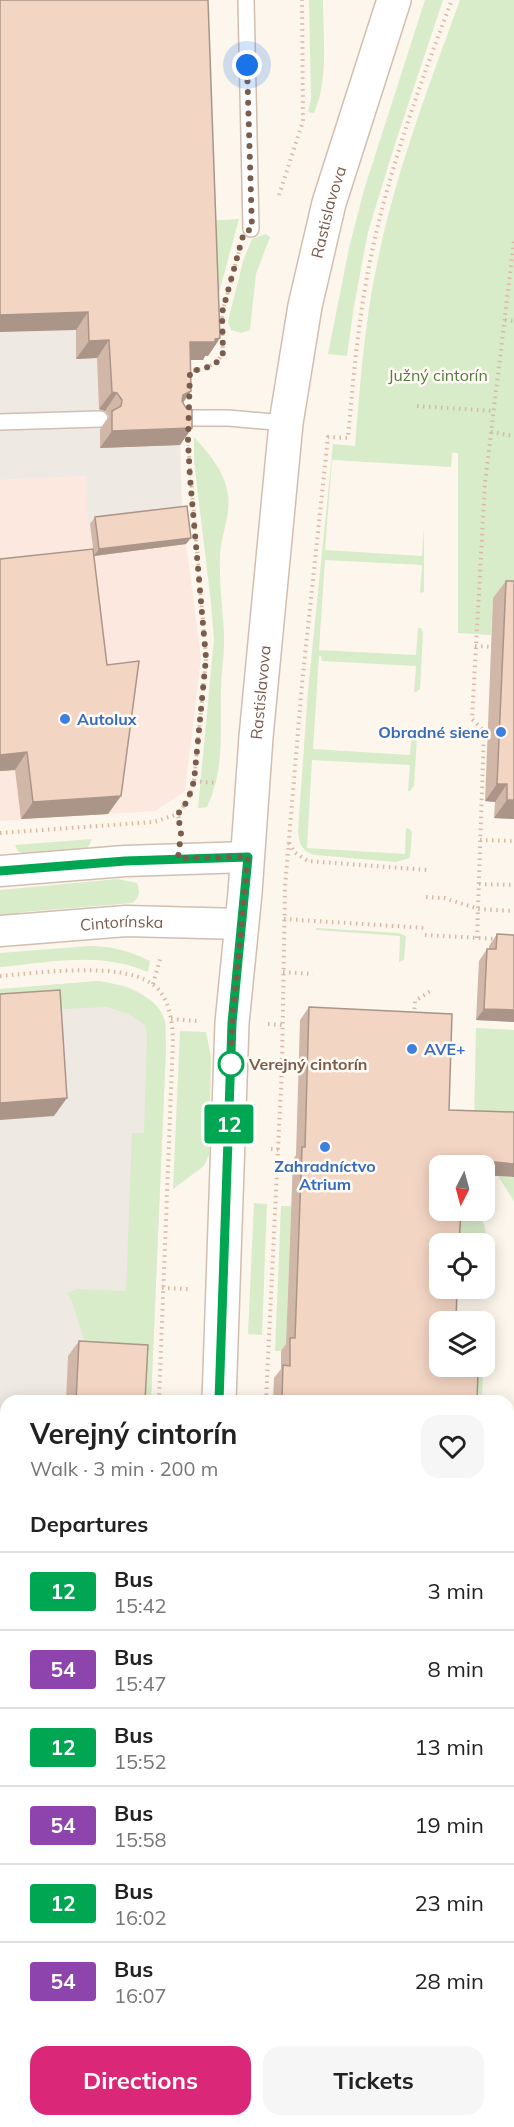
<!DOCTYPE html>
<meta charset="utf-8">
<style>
:root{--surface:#fff;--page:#f6f6f6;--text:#222;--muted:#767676;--line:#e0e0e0;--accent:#db2777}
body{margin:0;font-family:Mulish,sans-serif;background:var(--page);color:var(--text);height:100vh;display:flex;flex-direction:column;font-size:22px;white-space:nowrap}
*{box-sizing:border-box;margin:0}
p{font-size:20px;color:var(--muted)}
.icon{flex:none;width:33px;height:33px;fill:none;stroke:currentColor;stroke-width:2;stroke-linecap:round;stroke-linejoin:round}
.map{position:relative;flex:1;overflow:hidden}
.details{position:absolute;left:0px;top:1395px;width:514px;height:732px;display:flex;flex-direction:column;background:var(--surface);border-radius:18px 18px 0 0;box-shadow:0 3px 15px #0003}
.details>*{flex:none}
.badge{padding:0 12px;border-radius:4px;font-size:21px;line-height:39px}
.needle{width:39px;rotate:186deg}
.buttons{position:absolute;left:429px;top:1155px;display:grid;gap:12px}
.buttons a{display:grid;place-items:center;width:66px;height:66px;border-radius:12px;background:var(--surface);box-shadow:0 3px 15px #0003;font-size:30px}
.you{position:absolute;width:30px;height:30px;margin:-15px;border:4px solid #fff;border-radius:50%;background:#1a73e8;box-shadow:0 0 0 9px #1a73e833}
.map>.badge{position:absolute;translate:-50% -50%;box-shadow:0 0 0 3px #fff}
h2{padding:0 30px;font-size:22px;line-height:54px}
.round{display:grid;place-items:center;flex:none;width:63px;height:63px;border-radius:18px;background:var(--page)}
.summary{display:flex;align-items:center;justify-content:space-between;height:102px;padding:0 30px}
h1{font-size:28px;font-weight:700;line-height:45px}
.action{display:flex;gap:12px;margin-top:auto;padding:12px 30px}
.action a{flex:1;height:69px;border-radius:18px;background:var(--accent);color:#fff;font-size:24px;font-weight:700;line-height:69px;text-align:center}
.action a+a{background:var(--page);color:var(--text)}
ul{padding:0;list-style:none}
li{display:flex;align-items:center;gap:18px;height:78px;padding:0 30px;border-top:2px solid var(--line)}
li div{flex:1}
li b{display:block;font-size:22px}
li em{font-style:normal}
li .badge{min-width:66px;font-weight:700;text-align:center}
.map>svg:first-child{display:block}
.residential{fill:#f5e8da}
.commercial{fill:#fde8e0}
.industrial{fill:#efe9e4}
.green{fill:#d8ecc9}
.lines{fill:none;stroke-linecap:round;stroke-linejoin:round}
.service-casing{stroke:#d1beb0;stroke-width:18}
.minor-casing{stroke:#d1beb0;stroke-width:33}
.tertiary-casing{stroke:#d1beb0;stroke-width:36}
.path{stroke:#d9b8a5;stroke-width:4;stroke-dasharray:1.5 4.5;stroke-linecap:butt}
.service{stroke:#fff;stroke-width:15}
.minor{stroke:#fff;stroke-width:30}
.tertiary{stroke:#fff;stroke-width:33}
.wall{fill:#d1b7a8}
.shaded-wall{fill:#aa9588}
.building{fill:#f3d5c3;stroke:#aa9588;stroke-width:1.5}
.line-casing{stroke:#fff;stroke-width:14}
.line{stroke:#00a651;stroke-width:9}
.walk{stroke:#7a5c4d;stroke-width:6;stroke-dasharray:0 10.8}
.shop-dot{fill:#3f7fe0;stroke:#fffaf3;stroke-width:2}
.stop-dot{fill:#fff;stroke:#00a651;stroke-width:3}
.labels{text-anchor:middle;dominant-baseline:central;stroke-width:5;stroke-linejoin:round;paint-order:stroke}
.street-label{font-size:16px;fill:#7a5c4d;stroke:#fffaf3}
.park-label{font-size:16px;fill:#537a41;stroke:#fffaf3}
.shop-label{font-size:16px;font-weight:bold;fill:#366cbe;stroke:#fffaf3;text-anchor:start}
.stop-label{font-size:16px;font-weight:bold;fill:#7a5c4d;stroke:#fffaf3;text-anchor:start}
</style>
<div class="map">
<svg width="514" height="2127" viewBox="0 0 514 2127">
<rect width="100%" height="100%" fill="#fdf6ec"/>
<polygon class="residential" points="509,1422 514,1423 514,1570 509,1570"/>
<polygon class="commercial" points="86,476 89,524 182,513 201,658 185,791 155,811 0,821 0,480"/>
<g class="industrial">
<polygon points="0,0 195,0 208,356 203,356 203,360 178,360 182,513 88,524 86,476 0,480"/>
<polygon points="98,981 126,986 139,992 157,1008 164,1019 166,1047 151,1401 6,1401 6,2121 98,2121 98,2127 0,2127 0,989"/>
<polygon points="509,1570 514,1570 514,2127 245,2127 245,2121 508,2121"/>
</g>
<g class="green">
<path d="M309 0H323C323 37 329 79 314 113L308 112 311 99Z"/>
<polygon points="425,0 443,0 394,147 368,232 354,306 347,356 328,354 349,248 364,190"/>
<path d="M460 0H514V599H493L491 635 458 633V453H452L451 467 332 460 325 550 422 556 424 527V592L420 593 422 565 325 560 319 650 416 655 418 628H421L423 633 420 689 416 692H414L416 666 322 661 321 656H319L313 749 410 755 412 728 416 731 417 736 414 786 410 791H408L410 765 312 760 307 848 405 854 406 828 410 829 412 833 410 858 396 862 315 855C302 852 299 844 298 831L308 691 333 444 355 446C360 387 364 327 376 269 394 177 428 88 460 0Z"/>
<polygon points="239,219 214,311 203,221"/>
<polygon points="266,234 270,237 256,274 250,330 241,333 231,330 228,321 244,258 252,239"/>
<path d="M194 437C209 454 225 471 228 495 231 516 220 537 220 558 219 584 223 610 224 635 225 654 221 672 221 690 220 730 225 769 207 807L198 808 214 639 211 603 194 461Z"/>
<polygon points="92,839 87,849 22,853 18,851 15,845"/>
<path d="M118 879 137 883C140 892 140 896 133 903L23 912 0 919V890Z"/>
<polygon points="316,928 398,933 406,936 404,960 399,962 400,936 316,930"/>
<path d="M89 946C111 946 130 951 150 961L148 972C100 951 51 962 0 967V953Z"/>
<path d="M98 981C120 984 156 994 164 1018 167 1026 165 1038 166 1047L151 1401H135L90 1357 71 1299 67 1293 77 1289 126 1291 132 1133H144L147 1036 145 1025 129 1014 107 1007 0 1012V989Z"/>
<polygon points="476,1028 514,1030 514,1125 474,1124"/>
<polygon points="180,1031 206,1032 211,1057 209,1155 204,1166 173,1189"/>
<polygon points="498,1176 514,1177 514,1201"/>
<polygon points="254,1203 267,1204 262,1335 248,1334"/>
<polygon points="281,1206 291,1206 286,1351 275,1351"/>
<polygon points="456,1211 476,1211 482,1219 488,1239 461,1238 460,1243 454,1244"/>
<polygon points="456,1372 483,1374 482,1401 468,1401"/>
<polygon points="135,2121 159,2121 165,2127 134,2127"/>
</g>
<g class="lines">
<defs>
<g id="service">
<polyline points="246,0 251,229"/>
<polyline points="179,418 228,418 286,423"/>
<polyline points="0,422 100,419"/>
<polyline points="0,1597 6,1596"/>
<polyline points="431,2127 431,2121"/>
<polyline points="510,2127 512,2088"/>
</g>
<g id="minor">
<polyline points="0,871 125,861 248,857"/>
<path id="s1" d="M0 931 126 921 242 924"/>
</g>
<g id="tertiary">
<path id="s2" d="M219 1401 232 1023 245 893 256 737 286 423 305 306 329 203 394 0"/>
<polyline points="192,2127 193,2121"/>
</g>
</defs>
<use href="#service" class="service-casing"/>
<use href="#minor" class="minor-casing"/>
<use href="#tertiary" class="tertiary-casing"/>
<g class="path">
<polyline points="279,195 303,121 302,0"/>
<polyline points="505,320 514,321"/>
<polyline points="190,374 190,371 204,369 217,362 223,353 222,313 239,252"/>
<polyline points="417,406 494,411"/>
<polyline points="491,432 514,436"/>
<polyline points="475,646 491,647"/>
<polyline points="194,781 217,783"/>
<polyline points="180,824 178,814 188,800 194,781 206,658 188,445"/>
<polyline points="0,833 154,822 178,814"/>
<polyline points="480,840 514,841"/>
<polyline points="289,843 294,852 308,861 427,870"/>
<polyline points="479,884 514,885"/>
<polyline points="426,897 444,898 479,909 514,911"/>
<polyline points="284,919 425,928"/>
<polyline points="425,935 496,939"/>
<polyline points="477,938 484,731 472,719 485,483 514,241"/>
<polyline points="283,972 313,974"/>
<path d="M0 976C39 973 120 961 152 984 169 995 172 1020 173 1039L159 1401"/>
<polyline points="153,984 161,956"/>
<polyline points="414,1015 415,1001 432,990"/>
<polyline points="171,1019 198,1021"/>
<polyline points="268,1024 283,1025"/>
<polyline points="274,1065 282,1066"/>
<polyline points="271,1149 283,1150"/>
<polyline points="162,1288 188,1289"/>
<path d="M266 1401 282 1066 285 887 302 684 328 437 348 438C353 380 358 323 369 266 387 175 419 86 452 0"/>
<polyline points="127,2127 127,2121"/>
<polyline points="237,2127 238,2121"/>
</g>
<use href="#service" class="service"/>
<use href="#minor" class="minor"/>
<use href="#tertiary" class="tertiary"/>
</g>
<g class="wall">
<polygon points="0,0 220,338 208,356 205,356 203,360 190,360 191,391 183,403 192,428 180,445 100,448 100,429 109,416 105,411 99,409 97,358 76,359 76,330"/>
<polygon points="95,517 186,544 94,556 90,524"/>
<polygon points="0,559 108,814 21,819 15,770 0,771"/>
<polygon points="506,581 514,819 494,818 495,802 485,801 493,598"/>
<polygon points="497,934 514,935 514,1022 476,1020 479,961 487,949 489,949 489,946"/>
<polygon points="309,1007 449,1110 498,1176 484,1175 484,1166 440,1166 440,1322 458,1372 477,1401 273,1401 274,1378 281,1369 281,1351 286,1344 293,1160 296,1155 300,1020"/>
<polygon points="79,1341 145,1401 66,1401 68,1356"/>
<polygon points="39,2121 110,2121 111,2127 39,2127"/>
</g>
<g class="shaded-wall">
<polygon points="88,312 76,330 0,332 0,315"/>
<polygon points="220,338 208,356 205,356 203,360 178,360 190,342"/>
<polygon points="109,340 97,358 76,359 89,341"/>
<polygon points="191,391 179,408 183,395"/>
<polygon points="112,392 117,393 105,411 99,409"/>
<polygon points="192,428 180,445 100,448 112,431"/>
<polygon points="191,538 186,544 94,556 99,549"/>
<polygon points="27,752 15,770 0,771 0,755"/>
<polygon points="497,784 507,784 495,802 485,801"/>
<polygon points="121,796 108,814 21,819 33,802"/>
<polygon points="507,800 514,800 514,819 494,818"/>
<polygon points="484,1009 514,1010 514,1022 476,1020"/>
<polygon points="67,1098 54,1116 0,1120 0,1103"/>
<polygon points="463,1159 514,1164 514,1177 484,1175 484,1166 458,1166"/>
<polygon points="282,1399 290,1399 289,1401 280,1401"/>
<rect x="508" y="1516" width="6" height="13"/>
<polygon points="6,1706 6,1720 0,1720 5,1707"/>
<polygon points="6,1804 6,1811 0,1819 0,1805"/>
</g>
<g class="building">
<polygon points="0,0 208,0 220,338 215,339 215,342 190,342 191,391 183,395 182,401 186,408 192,410 192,428 112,431 112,411 121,406 122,400 117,393 112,392 109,340 89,341 88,312 0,315"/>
<polygon points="187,506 191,538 99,549 95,517"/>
<polygon points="93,549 107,665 139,661 121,796 33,802 27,752 0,755 0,559"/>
<polygon points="506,581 514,581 514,800 507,800 507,784 497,784"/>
<polygon points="497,934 514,935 514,1010 484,1009 487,949 496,949"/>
<polygon points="60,990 67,1098 0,1103 0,994"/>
<polygon points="309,1007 452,1014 449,1110 514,1112 514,1164 463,1159 463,1166 440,1166 440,1210 461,1210 459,1244 440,1244 440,1288 457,1288 456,1322 440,1322 440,1366 458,1366 458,1372 478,1372 477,1401 290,1401 290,1399 282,1399 283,1365 290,1366 290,1338 295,1338 302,1147 305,1147"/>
<polygon points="79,1341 148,1345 145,1401 76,1401"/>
<polygon points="508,1456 514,1457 514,1516 508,1516"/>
<polygon points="6,1609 6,1706 5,1707 2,1715 4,1720 6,1721 6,1804 0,1805 0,1610"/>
<polygon points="52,2121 110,2121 111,2127 52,2127"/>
</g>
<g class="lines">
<defs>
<polyline id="line" points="0,871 125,861 248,857 232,1023 219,1401"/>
</defs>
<use href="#line" class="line-casing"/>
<use href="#line" class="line"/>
<polyline class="walk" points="231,1064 232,1023 248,857 178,858 181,834 178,814 188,800 194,781 206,658 190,478 188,441 190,371 204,369 217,362 223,353 222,313 244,232 252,229 247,65"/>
</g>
<g class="shop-dot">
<circle cx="65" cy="719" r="6"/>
<circle cx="501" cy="732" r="6"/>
<circle cx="412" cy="1049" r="6"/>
<circle cx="325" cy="1147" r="6"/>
</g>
<circle class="stop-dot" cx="231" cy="1064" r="12"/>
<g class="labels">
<g class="street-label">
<text stroke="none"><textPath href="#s2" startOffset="1196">Rastislavova</textPath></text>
<text stroke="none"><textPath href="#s2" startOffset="710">Rastislavova</textPath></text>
<text stroke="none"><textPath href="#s1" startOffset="122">Cintorínska</textPath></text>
</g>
<g class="park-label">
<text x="438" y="375">Južný cintorín</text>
</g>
<g class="shop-label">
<text x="77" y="719">Autolux</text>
<text x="489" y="732" text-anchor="end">Obradné siene</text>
<text x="424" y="1049">AVE+</text>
<text x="325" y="1166" text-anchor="middle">Zahradníctvo<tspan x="325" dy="18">Atrium</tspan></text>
</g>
<g class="stop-label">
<text x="249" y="1064">Verejný cintorín</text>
</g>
</g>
</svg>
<div class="buttons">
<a><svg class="needle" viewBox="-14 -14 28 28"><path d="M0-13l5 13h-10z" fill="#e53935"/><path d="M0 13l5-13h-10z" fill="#767676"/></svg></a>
<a><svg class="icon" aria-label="locate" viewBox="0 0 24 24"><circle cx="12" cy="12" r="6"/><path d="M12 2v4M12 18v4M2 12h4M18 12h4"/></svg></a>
<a><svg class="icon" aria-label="layers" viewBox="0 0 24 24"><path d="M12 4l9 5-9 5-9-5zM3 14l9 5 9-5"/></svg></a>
</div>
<div class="you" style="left:247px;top:65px"></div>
<b class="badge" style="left:229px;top:1124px;background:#00a651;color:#fff">12</b>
<section class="details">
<div class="summary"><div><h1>Verejný cintorín</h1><p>Walk · 3 min · 200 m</p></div><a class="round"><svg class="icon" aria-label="heart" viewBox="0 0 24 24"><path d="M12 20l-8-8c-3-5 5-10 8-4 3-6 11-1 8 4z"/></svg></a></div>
<h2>Departures</h2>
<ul>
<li><span class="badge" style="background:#00a651;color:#fff">12</span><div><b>Bus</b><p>15:42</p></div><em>3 min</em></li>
<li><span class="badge" style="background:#8e44ad;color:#fff">54</span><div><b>Bus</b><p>15:47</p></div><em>8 min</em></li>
<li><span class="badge" style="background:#00a651;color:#fff">12</span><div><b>Bus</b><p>15:52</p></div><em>13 min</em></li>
<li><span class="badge" style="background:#8e44ad;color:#fff">54</span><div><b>Bus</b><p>15:58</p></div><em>19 min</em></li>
<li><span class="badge" style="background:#00a651;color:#fff">12</span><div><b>Bus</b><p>16:02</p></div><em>23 min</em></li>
<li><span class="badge" style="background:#8e44ad;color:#fff">54</span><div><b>Bus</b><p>16:07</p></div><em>28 min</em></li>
</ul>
<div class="action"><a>Directions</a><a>Tickets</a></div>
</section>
</div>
